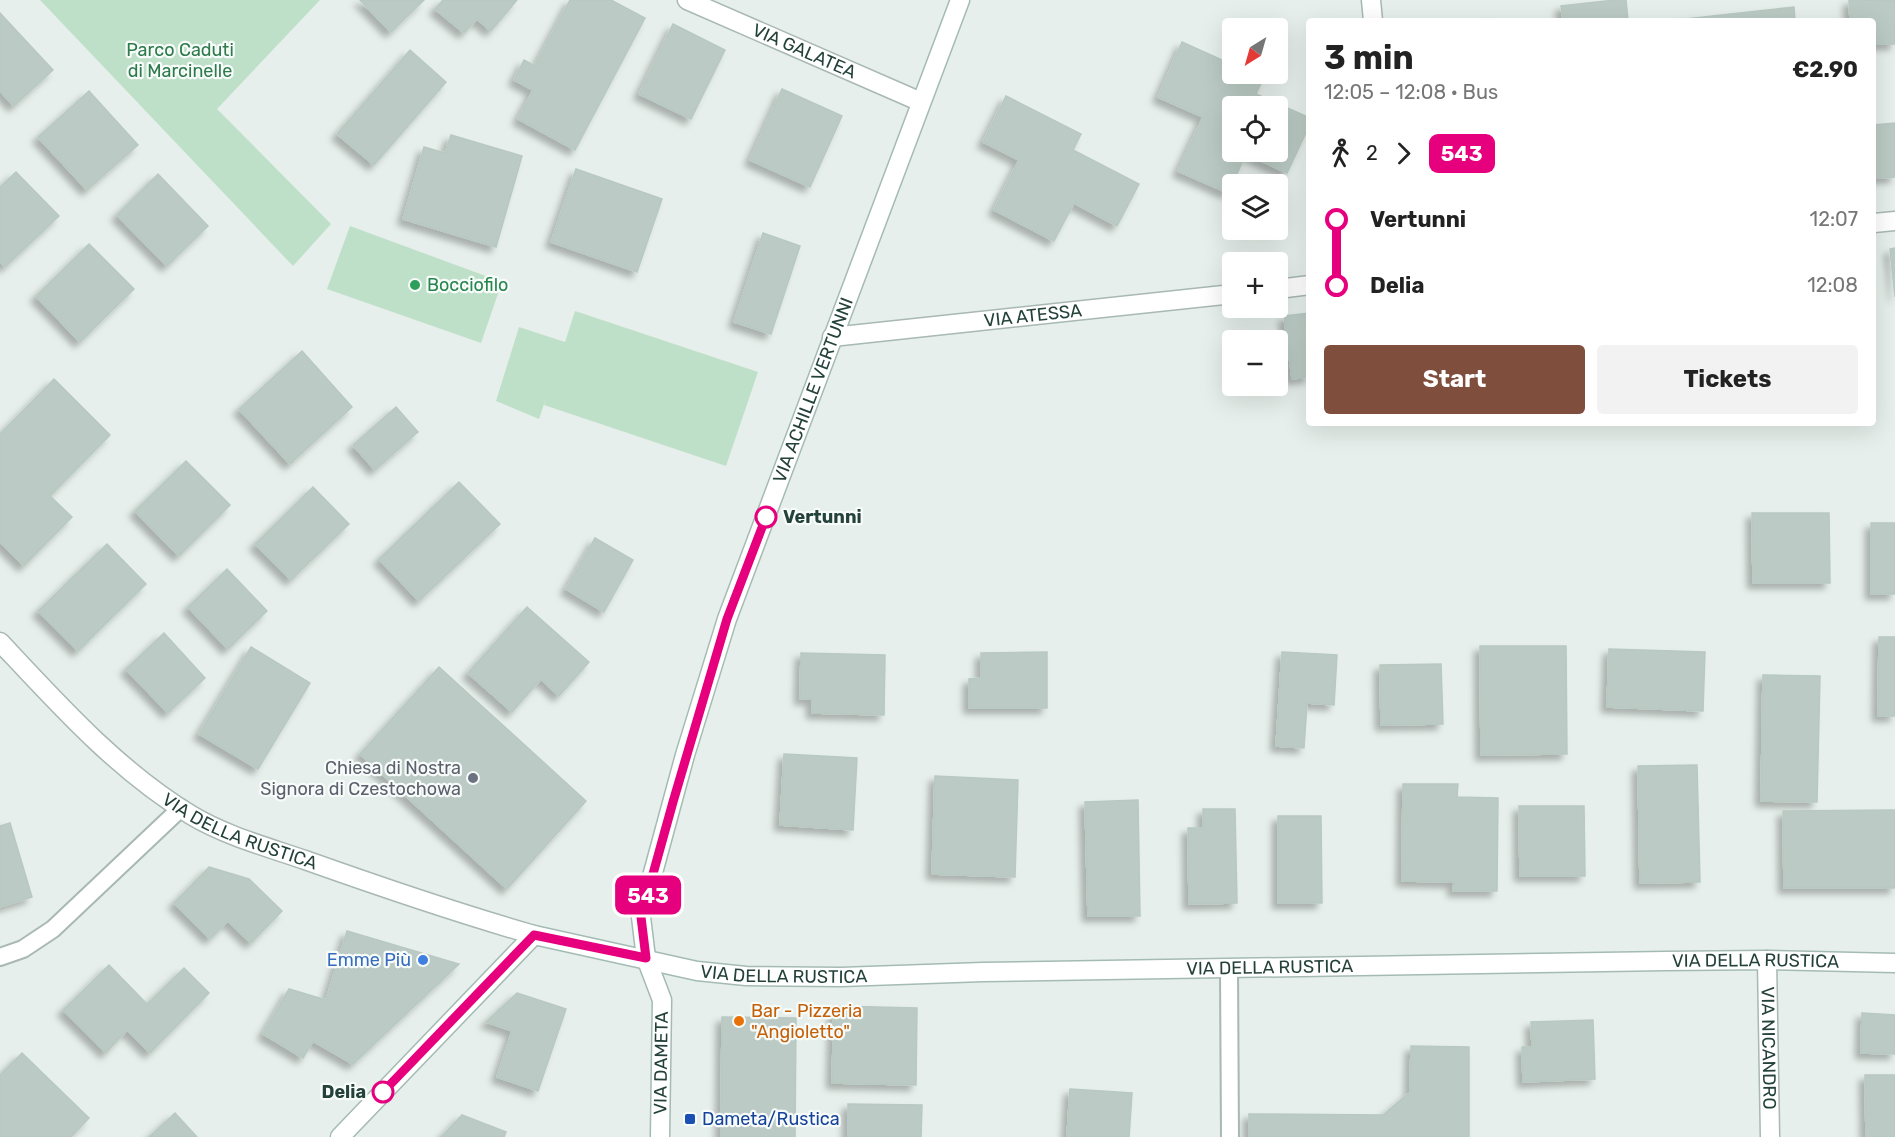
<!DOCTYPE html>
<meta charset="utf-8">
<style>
:root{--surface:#fff;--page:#f2f2f2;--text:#222;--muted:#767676;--accent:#804e3d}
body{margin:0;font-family:Rubik,sans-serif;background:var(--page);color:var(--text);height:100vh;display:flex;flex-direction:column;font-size:22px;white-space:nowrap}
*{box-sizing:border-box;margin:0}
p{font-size:20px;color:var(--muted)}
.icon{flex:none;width:33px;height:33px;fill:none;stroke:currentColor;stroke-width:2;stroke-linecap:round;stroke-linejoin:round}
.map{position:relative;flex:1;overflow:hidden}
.sheet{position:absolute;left:1306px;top:18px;width:570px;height:408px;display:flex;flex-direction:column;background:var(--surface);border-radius:6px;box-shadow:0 6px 24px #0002}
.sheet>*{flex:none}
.badge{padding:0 12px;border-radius:9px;font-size:21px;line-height:39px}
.needle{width:39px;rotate:217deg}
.buttons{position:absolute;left:1222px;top:18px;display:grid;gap:12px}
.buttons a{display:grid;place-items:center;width:66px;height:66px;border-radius:6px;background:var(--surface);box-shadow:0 6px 24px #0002;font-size:30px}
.map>.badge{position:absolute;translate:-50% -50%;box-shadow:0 0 0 3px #fff}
.legs{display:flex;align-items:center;gap:9px;height:66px;padding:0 18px;font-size:20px}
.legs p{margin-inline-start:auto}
.summary{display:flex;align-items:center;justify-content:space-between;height:102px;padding:0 18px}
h1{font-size:33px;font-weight:700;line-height:45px}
.action{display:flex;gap:12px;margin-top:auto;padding:12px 18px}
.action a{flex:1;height:69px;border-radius:6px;background:var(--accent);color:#fff;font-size:24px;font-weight:700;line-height:69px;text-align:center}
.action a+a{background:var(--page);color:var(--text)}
ul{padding:0 18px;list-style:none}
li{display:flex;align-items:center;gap:21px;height:66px;font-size:22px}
li i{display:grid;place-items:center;width:9px;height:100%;margin:0 8px;background:currentColor}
li i::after{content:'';width:15px;height:15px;margin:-8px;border:4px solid;border-radius:50%;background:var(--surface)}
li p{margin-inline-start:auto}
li:first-child i{background:linear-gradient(#0000 50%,currentColor 0)}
li:last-child i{background:linear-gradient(currentColor 50%,#0000 0)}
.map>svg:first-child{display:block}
.green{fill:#bfe0c8}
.building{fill:#bbcac4;stroke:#b8c9c2;stroke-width:1.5;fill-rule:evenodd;filter:url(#shadow)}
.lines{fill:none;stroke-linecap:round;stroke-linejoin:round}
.lane-casing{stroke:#a8b8b2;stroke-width:20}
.street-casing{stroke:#a8b8b2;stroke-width:21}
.secondary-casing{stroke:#a4bbb3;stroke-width:21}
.lane{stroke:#fff;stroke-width:16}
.street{stroke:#fff;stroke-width:18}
.secondary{stroke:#fff;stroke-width:18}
.line-1-casing{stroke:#fff;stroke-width:14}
.line-1{stroke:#e6007e;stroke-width:9}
.leisure-dot{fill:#2e9e5b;stroke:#f7fbf9;stroke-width:2}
.stop-1-dot{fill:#fff;stroke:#e6007e;stroke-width:3}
.worship-dot{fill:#6b7280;stroke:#f7fbf9;stroke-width:2}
.shop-dot{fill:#3f7fe0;stroke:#f7fbf9;stroke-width:2}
.food-dot{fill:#e8710a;stroke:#f7fbf9;stroke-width:2}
.transit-dot{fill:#1a4fb4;stroke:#f7fbf9;stroke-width:2}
.labels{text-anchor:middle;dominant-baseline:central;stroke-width:4.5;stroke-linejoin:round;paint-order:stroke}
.park-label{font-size:18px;fill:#2d7a4b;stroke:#f7fbf9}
.street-label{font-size:18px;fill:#24423a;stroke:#f7fbf9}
.leisure-label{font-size:18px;fill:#27864d;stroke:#f7fbf9;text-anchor:start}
.stop-label{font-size:18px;font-weight:bold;fill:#24423a;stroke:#f7fbf9;text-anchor:start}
.worship-label{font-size:18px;fill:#5b616d;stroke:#f7fbf9;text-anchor:end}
.shop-label{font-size:18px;fill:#366cbe;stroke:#f7fbf9;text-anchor:end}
.food-label{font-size:18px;fill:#c56008;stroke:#f7fbf9;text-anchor:start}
.transit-label{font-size:18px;fill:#164399;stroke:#f7fbf9;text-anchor:start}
</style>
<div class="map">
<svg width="1895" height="1137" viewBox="0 0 1895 1137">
<defs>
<filter id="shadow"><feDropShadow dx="-5.5" dy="5.5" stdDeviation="3" flood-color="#0004"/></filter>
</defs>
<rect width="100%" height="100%" fill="#e6efeb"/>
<g class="green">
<polygon points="40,0 320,0 217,109 331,224 293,266"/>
<polygon points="350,226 502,282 481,343 327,289"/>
<polygon points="575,311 758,372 726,466 544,405 547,395 539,419 496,401 519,327 565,342"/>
</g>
<g class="building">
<polygon points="360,0 424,0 391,32"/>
<polygon points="443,0 517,0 491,31 477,19 464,33 435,9"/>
<polygon points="570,0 611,0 645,18 575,150 518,119 533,90 514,80 524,60 535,66"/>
<polygon points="1615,0 1626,0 1628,21 1563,21 1561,6"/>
<polygon points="1849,0 1895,0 1895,44 1874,44 1874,21 1850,21"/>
<polygon points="1794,7 1795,21 1667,21"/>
<polygon points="0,13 53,70 14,106 0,91"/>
<polygon points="1503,19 1503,21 1469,21"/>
<polygon points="673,24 725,50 691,119 639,94"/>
<path d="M1182 42 1233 65V74H1251L1263 79 1256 94 1310 118V124L1287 173 1246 154 1228 193 1178 171 1203 117 1158 97ZM1233 106H1278V152H1233Z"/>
<polygon points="410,50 446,82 374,165 337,134"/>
<polygon points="782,89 842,116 810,187 750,160"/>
<polygon points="89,91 138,145 87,190 38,137"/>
<polygon points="1006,96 1081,134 1073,150 1139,184 1117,226 1074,203 1054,241 994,210 1019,160 983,142"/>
<polygon points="1895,123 1895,177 1874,178 1874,125"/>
<polygon points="451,135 522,156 496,247 403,219 424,147 445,153"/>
<polygon points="576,169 662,199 637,272 551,242"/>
<polygon points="16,172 59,216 5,267 0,262 0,187"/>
<polygon points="158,174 208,226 167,266 117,215"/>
<polygon points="763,233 800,246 771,334 734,322"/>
<polygon points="89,244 134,289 80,342 36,296"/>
<polygon points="1895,248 1895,297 1890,249"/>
<polygon points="1310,313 1310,377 1292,379 1284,316"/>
<polygon points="302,351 352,407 290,464 239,409"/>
<polygon points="54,379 110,435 50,496 72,517 24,566 0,542 0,434"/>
<polygon points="396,407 418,432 375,470 353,445"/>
<polygon points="186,461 230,505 179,556 135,511"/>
<polygon points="459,482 500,524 419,601 379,559"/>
<polygon points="313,487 349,524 291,580 255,544"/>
<polygon points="1752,513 1829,513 1830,583 1753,583"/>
<rect x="1871" y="523" width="24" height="71"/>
<polygon points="595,538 633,560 604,612 566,589"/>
<polygon points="107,544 146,584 78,651 38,611"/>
<polygon points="227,569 267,611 228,649 188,607"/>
<polygon points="527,607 589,662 559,696 541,679 512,712 468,673"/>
<polygon points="164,633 205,678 168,713 126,669"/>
<polygon points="1879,637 1895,637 1895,716 1878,716"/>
<polygon points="1480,646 1566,646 1567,754 1481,755"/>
<polygon points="251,647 310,683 258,769 199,734"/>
<polygon points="1609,649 1705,652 1703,711 1607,707"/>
<polygon points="1047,652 1047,708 969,708 969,679 981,678 981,653"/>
<polygon points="1282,652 1337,655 1334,705 1307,703 1304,748 1276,746"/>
<polygon points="801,653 885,655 884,715 812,713 812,699 800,699"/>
<polygon points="1441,664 1443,724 1381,725 1380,665"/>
<polygon points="439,667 586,801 507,889 360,754"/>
<polygon points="1763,675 1820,676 1817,802 1761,801"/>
<polygon points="784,754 857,758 853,830 780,825"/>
<polygon points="1697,765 1700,882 1640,883 1638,766"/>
<polygon points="935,776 1018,780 1015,877 932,874"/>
<polygon points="1403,784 1458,784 1457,797 1498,798 1497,891 1453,891 1454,882 1402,881"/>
<polygon points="1138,800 1140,916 1088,916 1085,802"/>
<polygon points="1519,806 1584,806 1585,876 1520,876"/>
<polygon points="1203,809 1235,809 1237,903 1189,904 1188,828 1203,828"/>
<polygon points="1895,810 1895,888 1784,888 1783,811"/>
<polygon points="1278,816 1321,816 1322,903 1278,903"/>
<polygon points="10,823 32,897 0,907 0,826"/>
<polygon points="209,867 249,879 282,911 251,943 228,921 210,939 174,903"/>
<polygon points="347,931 459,964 353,1064 313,1041 303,1058 263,1034 289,989 326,1000"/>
<polygon points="109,965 147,1004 184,968 209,993 150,1053 127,1030 106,1053 63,1010"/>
<polygon points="517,993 566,1009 538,1091 497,1077 512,1031 486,1022"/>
<polygon points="834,1006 917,1008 916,1085 832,1083"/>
<polygon points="1862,1013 1895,1015 1895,1054 1861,1053"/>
<polygon points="722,1017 796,1018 795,1137 721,1137"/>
<polygon points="1593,1020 1595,1079 1523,1082 1522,1047 1532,1047 1531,1022"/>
<polygon points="1411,1046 1469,1047 1469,1137 1249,1137 1249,1114 1383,1115 1410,1092"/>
<polygon points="22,1053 89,1118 71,1137 0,1137 0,1075"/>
<polygon points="1865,1075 1895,1075 1895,1137 1866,1137"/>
<polygon points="1070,1089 1132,1093 1129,1137 1067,1137"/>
<polygon points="848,1104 922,1105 921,1137 848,1137"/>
<polygon points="175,1113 197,1137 149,1137"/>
<polygon points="462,1115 506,1132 504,1137 441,1137"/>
</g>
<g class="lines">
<defs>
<g id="lane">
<polyline points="0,957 23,949 53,929 181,808"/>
<polyline points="1229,968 1230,1137"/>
</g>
<g id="street">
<path id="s1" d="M687 0 921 102"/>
<polyline points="1371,0 1373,21"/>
<polyline points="1874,223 1895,221"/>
<polyline points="1278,289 1310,285"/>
<path id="s2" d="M832 337 1233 294"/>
<path id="s3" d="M0 642C59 705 117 770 191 815 226 836 267 847 305 860 381 887 457 913 534 935"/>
<path id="s4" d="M1767 960 1770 1137"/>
</g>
<g id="secondary">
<path id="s5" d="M340 1137 534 935 697 971 746 976 841 977 983 972 1666 961 1767 960 1895 963"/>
<path id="s6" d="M660 1137 662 1000 646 958 641 917 685 755 727 619 960 0"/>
</g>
</defs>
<use href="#lane" class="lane-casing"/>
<use href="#street" class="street-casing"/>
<use href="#secondary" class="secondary-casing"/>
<use href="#lane" class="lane"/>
<use href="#street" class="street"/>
<use href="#secondary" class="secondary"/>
</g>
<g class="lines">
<defs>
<polyline id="line-1" points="383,1092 534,935 646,958 641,917 673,802 727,619 766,517"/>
</defs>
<use href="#line-1" class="line-1-casing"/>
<use href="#line-1" class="line-1"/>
</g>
<circle class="leisure-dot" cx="415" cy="285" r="6"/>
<g class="stop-1-dot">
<circle cx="766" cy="517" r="10"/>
<circle cx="383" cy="1092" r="10"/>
</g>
<circle class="worship-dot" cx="473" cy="778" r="6"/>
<circle class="shop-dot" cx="423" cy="960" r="6"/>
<circle class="food-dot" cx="739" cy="1021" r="6"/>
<rect class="transit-dot" x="684" y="1113" width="12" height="12" rx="3"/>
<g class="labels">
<g class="park-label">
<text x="180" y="50">Parco Caduti<tspan x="180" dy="21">di Marcinelle</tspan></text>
</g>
<g class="street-label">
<text stroke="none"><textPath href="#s1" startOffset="128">VIA GALATEA</textPath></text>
<text stroke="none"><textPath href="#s2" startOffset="202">VIA ATESSA</textPath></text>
<text stroke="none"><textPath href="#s6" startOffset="778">VIA ACHILLE VERTUNNI</textPath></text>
<text stroke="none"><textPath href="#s3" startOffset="310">VIA DELLA RUSTICA</textPath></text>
<text stroke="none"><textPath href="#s5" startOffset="1506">VIA DELLA RUSTICA</textPath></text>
<text stroke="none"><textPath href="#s5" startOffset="1020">VIA DELLA RUSTICA</textPath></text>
<text stroke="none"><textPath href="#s5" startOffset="534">VIA DELLA RUSTICA</textPath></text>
<text stroke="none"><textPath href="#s4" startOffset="88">VIA NICANDRO</textPath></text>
<text stroke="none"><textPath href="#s6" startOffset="74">VIA DAMETA</textPath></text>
</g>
<g class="leisure-label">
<text x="427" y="285">Bocciofilo</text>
</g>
<g class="stop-label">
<text x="783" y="517">Vertunni</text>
<text x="366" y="1092" text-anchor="end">Delia</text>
</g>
<g class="worship-label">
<text x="461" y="768">Chiesa di Nostra<tspan x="461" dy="21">Signora di Czestochowa</tspan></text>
</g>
<g class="shop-label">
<text x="411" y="960">Emme Più</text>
</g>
<g class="food-label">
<text x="751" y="1011">Bar - Pizzeria<tspan x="751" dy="21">"Angioletto"</tspan></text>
</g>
<g class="transit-label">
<text x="702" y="1119">Dameta/Rustica</text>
</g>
</g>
</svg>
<div class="buttons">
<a><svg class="needle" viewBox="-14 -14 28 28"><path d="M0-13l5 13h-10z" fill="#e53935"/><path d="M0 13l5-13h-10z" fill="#767676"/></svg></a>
<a><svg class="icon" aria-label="locate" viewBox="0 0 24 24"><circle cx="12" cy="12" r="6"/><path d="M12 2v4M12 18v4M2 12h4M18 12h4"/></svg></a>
<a><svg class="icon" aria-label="layers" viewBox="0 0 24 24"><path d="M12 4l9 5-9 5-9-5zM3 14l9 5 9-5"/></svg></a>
<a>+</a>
<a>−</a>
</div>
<b class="badge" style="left:648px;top:895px;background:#e6007e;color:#fff">543</b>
<section class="sheet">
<div class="summary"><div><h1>3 min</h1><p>12:05 – 12:08 · Bus</p></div><b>€2.90</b></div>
<div class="legs"><svg class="icon" aria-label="walk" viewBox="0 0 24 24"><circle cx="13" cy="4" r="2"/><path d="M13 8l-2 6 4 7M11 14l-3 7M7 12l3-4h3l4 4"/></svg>2<svg class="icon" aria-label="forward" viewBox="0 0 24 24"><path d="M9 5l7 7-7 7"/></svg><b class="badge" style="background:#e6007e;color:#fff">543</b></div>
<ul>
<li><i style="color:#e6007e"></i><b>Vertunni</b><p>12:07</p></li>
<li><i style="color:#e6007e"></i><b>Delia</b><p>12:08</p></li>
</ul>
<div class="action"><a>Start</a><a>Tickets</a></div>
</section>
</div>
